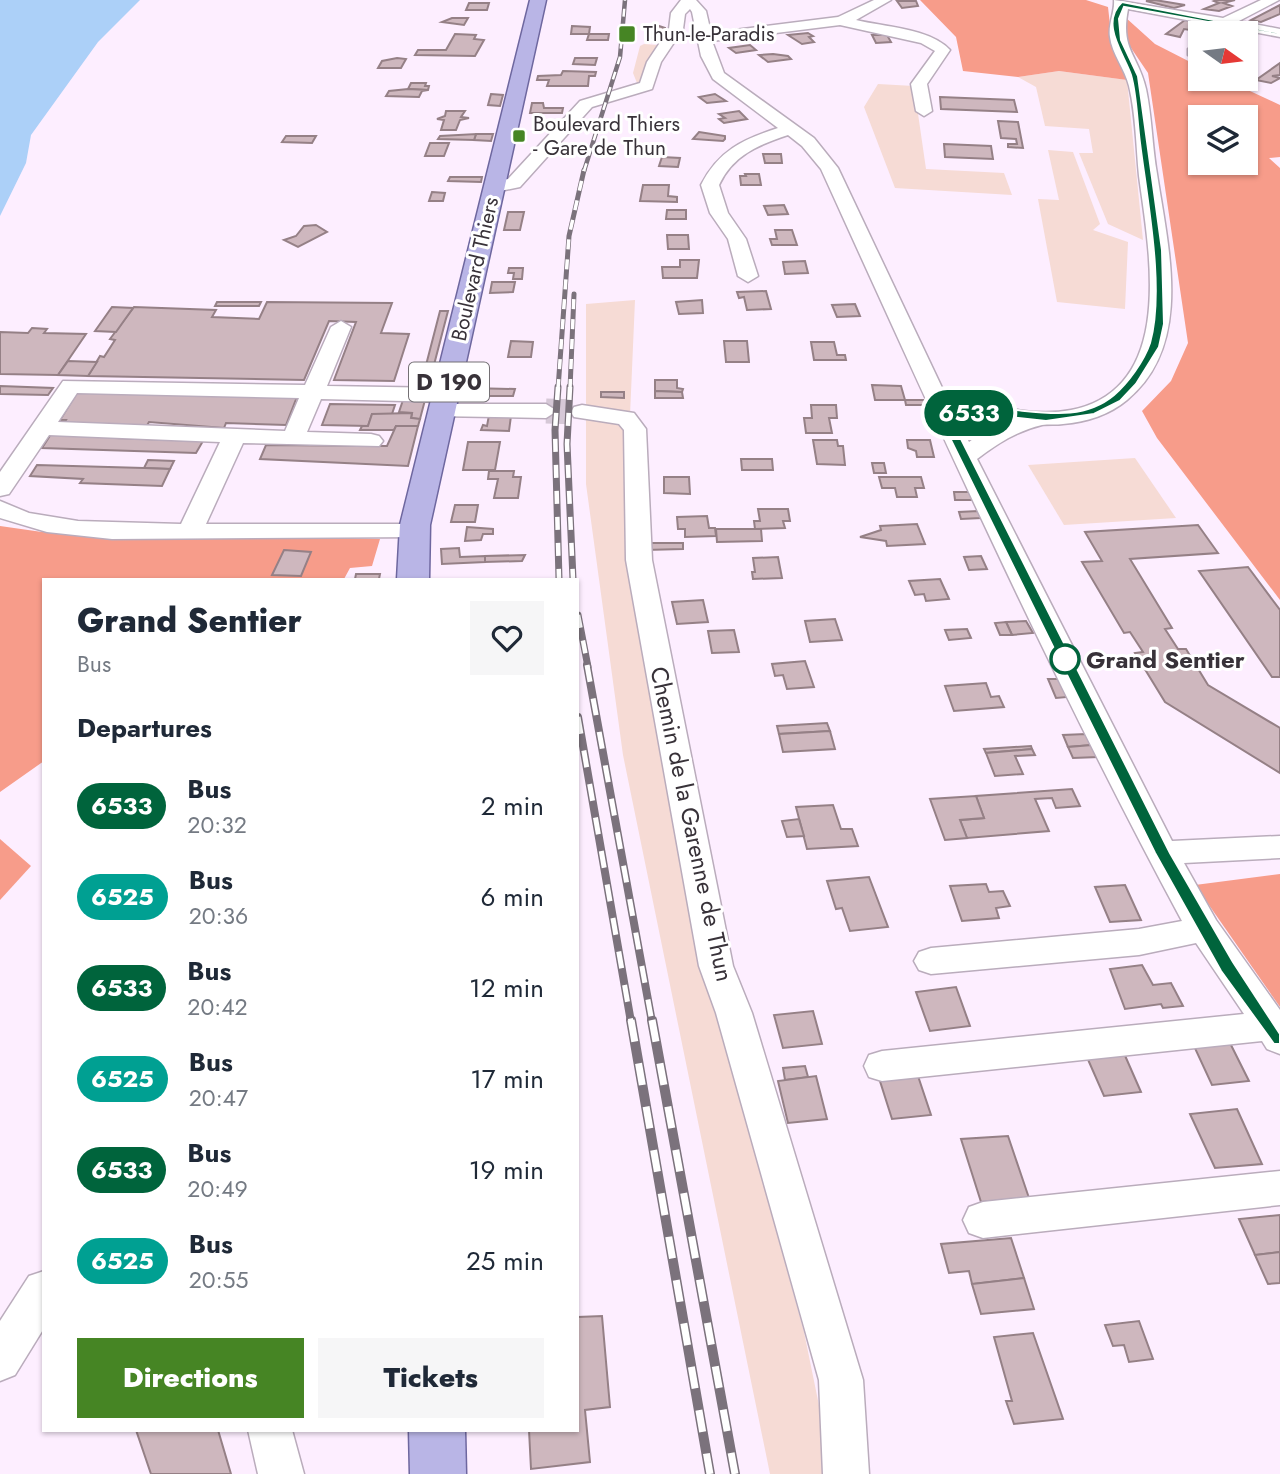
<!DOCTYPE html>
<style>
:root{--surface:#fff;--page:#f6f6f7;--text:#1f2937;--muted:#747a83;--accent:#468524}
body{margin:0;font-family:Jost,sans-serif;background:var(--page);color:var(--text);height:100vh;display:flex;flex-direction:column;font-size:26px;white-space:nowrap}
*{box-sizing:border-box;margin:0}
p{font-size:23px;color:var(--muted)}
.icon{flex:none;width:38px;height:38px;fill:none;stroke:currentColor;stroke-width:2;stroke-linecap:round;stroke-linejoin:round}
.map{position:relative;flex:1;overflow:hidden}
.side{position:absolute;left:42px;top:578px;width:537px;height:854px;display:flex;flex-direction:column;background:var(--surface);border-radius:0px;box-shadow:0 2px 5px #0004}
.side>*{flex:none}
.badge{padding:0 14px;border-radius:23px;font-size:24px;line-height:46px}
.needle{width:46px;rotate:104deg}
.buttons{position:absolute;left:1188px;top:21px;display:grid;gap:14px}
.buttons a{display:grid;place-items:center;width:70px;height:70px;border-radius:0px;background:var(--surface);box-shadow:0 2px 5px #0004;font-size:35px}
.map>.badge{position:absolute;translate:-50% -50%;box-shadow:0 0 0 4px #fff}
h2{padding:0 35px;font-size:26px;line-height:63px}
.round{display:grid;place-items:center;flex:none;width:74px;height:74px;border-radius:0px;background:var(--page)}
.summary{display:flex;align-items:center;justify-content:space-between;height:119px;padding:0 35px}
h1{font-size:33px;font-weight:800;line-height:52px}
.cta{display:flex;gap:14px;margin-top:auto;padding:14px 35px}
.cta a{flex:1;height:80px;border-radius:0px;background:var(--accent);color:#fff;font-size:28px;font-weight:800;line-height:80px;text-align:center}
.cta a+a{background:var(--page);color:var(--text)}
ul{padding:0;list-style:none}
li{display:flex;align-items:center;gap:21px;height:91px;padding:0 35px}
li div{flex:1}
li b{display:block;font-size:26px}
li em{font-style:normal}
li .badge{min-width:77px;font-weight:700;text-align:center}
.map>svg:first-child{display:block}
.green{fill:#f6dbd5}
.forest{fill:#f79c8a;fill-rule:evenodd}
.water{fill:#acd0f8}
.building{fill:#ceb7be;stroke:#958086;stroke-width:2}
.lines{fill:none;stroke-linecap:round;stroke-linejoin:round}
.minor-tunnel{stroke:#d6c8d7;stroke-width:25;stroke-dasharray:25 12;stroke-linecap:butt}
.minor-casing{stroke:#baacbc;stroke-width:3}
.major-casing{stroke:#6e679f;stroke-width:3}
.minor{fill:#fff;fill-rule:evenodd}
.major{fill:#b9b5e6;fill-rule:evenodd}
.rail-far4-casing{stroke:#7b727c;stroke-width:4.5}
.rail-far3-casing{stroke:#7b727c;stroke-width:5}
.rail-far2-casing{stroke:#7b727c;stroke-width:7}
.rail-far1-casing{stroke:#7b727c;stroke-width:8}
.rail-casing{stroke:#7b727c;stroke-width:10}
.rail-far4{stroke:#fff;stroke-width:2.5;stroke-dasharray:8;stroke-linecap:butt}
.rail-far3{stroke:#fff;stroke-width:3.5;stroke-dasharray:10;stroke-linecap:butt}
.rail-far2{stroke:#fff;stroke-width:4.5;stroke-dasharray:13;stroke-linecap:butt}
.rail-far1{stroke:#fff;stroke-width:5;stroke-dasharray:17;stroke-linecap:butt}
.rail{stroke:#fff;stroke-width:7;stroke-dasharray:22;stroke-linecap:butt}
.line{fill:#00643c;stroke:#fff;stroke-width:2}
.poi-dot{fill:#468524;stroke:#fff;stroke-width:2.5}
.stop-dot{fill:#fff;stroke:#00643c;stroke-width:3.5}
.labels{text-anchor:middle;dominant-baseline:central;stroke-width:6;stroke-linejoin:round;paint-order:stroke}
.far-poi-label{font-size:21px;fill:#383239;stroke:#fff;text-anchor:start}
.far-street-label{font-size:21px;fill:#383239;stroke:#fff}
.shield{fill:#fff;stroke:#747074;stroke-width:2}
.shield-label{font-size:23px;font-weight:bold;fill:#383239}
.stop-label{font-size:24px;font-weight:bold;fill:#383239;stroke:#fff;text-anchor:start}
.street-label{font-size:24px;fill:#383239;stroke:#fff}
</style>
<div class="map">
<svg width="1280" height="1474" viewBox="0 0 1280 1474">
<rect width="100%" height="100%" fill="#fdeeff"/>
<g class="green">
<polygon points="644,44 657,45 645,64 643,80 637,83 633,73 640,46"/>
<polygon points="1059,71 1127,80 1143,240 1108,224 1079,153 1093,153 1089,129 1045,126 1036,87 1018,77"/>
<polygon points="878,84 914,86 926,169 1004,173 1012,195 895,188 864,107"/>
<polygon points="1048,150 1073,152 1100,224 1093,230 1128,242 1125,309 1057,302 1038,199 1059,200"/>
<polygon points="635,300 625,531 709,987 804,1332 833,1474 770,1474 623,755 586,484 586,304"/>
<polygon points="1135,458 1176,518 1064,525 1028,465"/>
</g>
<g class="forest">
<polygon points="920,0 1086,0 1108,7 1112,43 1127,80 1059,71 1018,77 963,71 956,37"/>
<path d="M1125 17 1155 44 1200 67V79H1224L1280 105V157L1269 158 1280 168V600L1157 438 1142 411 1171 381 1188 343 1148 73 1127 42ZM1200 117H1246V163H1200Z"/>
<polygon points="0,526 42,532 380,539 372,566 350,568 344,579 44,579 44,761 0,792"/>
<polygon points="0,839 31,866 0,900"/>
<polygon points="1280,874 1280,1007 1195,885"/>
</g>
<polygon class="water" points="0,0 140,0 98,42 31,135 26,163 0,216"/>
<g class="building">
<polygon points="1155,0 1185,5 1174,8 1146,1"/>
<polygon points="1235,0 1223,3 1232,6 1219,11 1204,9 1219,3 1214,1 1217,0"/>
<polygon points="897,1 916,1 918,6 902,8"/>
<polygon points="469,3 489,3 487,10 466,10"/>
<polygon points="1280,5 1280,14 1261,22 1251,20"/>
<polygon points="452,18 468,18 464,25 442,22"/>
<polygon points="1185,20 1197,23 1190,30 1184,29 1180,37 1166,34"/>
<polygon points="656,25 665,28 664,38 646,38 647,27"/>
<polygon points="572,26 590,27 589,34 571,34"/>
<polygon points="808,33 813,36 809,37 814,42 802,44 788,35"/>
<polygon points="455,34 476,35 474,39 484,40 475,56 415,55 418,50 446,50"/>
<polygon points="589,34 609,34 608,40 587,40"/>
<polygon points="872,35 887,35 891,42 876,43"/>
<polygon points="750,45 756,50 736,53 729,48"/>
<polygon points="773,54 788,56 791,59 768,62 759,55"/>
<polygon points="397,58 406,59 401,68 378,68 382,61"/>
<polygon points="575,58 597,58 595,65 573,64"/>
<polygon points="1280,63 1280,75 1272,76 1280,78 1271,83 1256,80"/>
<polygon points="563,71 596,72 595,76 589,76 588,86 547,86 549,80 537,80 538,76 561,75"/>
<polygon points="411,83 426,83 425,86 429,86 428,90 408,89"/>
<polygon points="408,89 428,90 422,91 419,97 386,96 389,91"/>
<polygon points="491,94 503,95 500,106 488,105"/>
<polygon points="715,94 726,101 707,103 699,97"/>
<polygon points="940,97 1014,100 1017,112 941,109"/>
<polygon points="532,103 543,103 544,108 563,108 562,113 530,113"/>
<polygon points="446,111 465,111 461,117 469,118 460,120 456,130 441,130 444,120 437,119 445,116"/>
<polygon points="739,111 747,119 724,123 719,119 725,118 719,114"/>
<polygon points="998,121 1018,122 1023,148 1008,147 1008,144 1017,144 1016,139 1001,138"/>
<polygon points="699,132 725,136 725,139 723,141 693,139"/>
<polygon points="476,134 493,134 491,141 474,140"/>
<polygon points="476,134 474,140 438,139 440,136"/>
<polygon points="286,136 316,136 312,143 282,142"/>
<polygon points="430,143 449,143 444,156 425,156"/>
<polygon points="944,144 991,146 993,159 945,157"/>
<polygon points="763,154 781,154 782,163 765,163"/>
<polygon points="662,157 680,158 678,167 659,166"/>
<polygon points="745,174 759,174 761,185 741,185 740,176 746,176"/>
<polygon points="450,177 482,177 481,182 448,181"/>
<polygon points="643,185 669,185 668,196 677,197 677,202 640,201"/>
<polygon points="432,192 445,193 443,201 429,201"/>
<polygon points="784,205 788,214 768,215 764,206"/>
<polygon points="667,210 686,210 686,219 666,219"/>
<polygon points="508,212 524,212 520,230 504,230"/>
<polygon points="316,225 327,232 298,247 284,240 296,236 304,226"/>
<polygon points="775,230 792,230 797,245 772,245 770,239 777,239"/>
<polygon points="667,235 688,235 689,249 668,249"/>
<polygon points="680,260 699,260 697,278 663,278 662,267 680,267"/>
<polygon points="805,261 808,273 785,274 783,262"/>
<polygon points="509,268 523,268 522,279 513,279 514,273 508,273"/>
<polygon points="492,282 515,282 513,292 490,293"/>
<polygon points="766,291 771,309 747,310 744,297 739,298 737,292"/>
<polygon points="702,300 703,313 679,314 676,302"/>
<polygon points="217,302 261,302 259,306 215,306"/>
<polygon points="267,302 392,303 381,333 409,334 394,381 334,380 356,322 329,321 304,380 88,376 100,356 104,357 115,340 110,339 134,307 216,310 212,317 259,319"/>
<polygon points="855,304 860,316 837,317 832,305"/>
<polygon points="112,307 133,308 116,332 95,331"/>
<polygon points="440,311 448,311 429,384 417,384 421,369 425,369"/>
<polygon points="32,328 47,329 44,333 86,334 58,375 0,374 0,332 28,333"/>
<polygon points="511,341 533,342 531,357 508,357"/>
<polygon points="724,341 747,341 749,362 726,362"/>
<polygon points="811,342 834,342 837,355 845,355 846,360 814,360"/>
<polygon points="68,361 97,362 88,376 58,375"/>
<polygon points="655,380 677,380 677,388 683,389 682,392 655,391"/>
<polygon points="872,385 901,386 905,400 875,400"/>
<polygon points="0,386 53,388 48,395 0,394"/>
<polygon points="470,388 515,389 513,396 468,396"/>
<polygon points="78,391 298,394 286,425 226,423 224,428 149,422 146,427 63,425 66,420 60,420"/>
<polygon points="655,391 682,392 683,398 655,398"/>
<polygon points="601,392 624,392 624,398 601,397"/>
<polygon points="403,400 425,400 420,419 411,418 412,413 399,412"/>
<polygon points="905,400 926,400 929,405 906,405"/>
<polygon points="330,404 395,405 392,414 372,414 368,426 322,425"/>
<polygon points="811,405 836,405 837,418 829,418 832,433 806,433 804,418 812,418"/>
<polygon points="412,413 411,418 420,419 418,426 396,426 394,430 360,430 362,426 368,426 372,414"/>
<polygon points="489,415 511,416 509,431 481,430 483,425 487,426"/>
<polygon points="396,426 418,426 408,466 260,459 266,445 387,446"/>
<polygon points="53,431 120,433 117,438 203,441 196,453 42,448"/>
<polygon points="813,440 837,440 838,446 843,446 845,465 817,464"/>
<polygon points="907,440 930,440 934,457 917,457 916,451 908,448"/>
<polygon points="468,442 500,442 495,470 463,470"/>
<polygon points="741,459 772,459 773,470 742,470"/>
<polygon points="148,460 174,461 170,469 144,468"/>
<polygon points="872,463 884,463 886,473 874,473"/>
<polygon points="37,465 144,468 170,469 162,486 80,483 83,479 30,476"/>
<polygon points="489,471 514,471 513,477 521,477 518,498 494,498 498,479 488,479"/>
<polygon points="664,477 689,477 690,494 664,493"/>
<polygon points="879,477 921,477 924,488 915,488 917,497 897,497 895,488 882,488"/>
<polygon points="954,492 969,492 974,500 955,500"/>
<polygon points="455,505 478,505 475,522 451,522"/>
<polygon points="758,509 788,509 790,521 783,521 785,528 755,529 754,521 760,521"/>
<polygon points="978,511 981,518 961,519 959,512"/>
<polygon points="707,516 709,528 715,528 716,536 685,537 685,529 678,529 677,517"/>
<polygon points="917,524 925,544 887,546 886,541 860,537 881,530 880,526"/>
<polygon points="1198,525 1218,553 1130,559 1172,628 1165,629 1178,649 1186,649 1208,685 1280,728 1280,773 1165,702 1135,653 1143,652 1130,632 1124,633 1082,562 1102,561 1085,532"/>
<polygon points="467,527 493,529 493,534 483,534 481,540 465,541"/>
<polygon points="716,529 761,529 762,541 717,542"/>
<polygon points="643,543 683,543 683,549 645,550"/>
<polygon points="459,548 460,557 485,556 485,562 442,564 441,549"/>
<polygon points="284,550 311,552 301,576 272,575"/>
<polygon points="525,555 522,561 485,562 485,556"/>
<polygon points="981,556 987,569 969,570 964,557"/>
<polygon points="778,557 782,578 753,579 752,572 755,572 753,558"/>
<polygon points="1248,567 1280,610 1280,677 1272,677 1199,571"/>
<polygon points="356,574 380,574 379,579 355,579"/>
<polygon points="940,579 949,599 926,601 924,594 915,595 909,581"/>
<polygon points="703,600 708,622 677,624 672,602"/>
<polygon points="835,619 842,640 810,642 805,621"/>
<polygon points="1026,621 1033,633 1012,635 1006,622"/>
<polygon points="1006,622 1012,635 1000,635 995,623"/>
<polygon points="967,629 971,638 949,640 945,630"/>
<polygon points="734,630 739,652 712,653 708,631"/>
<polygon points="805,661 814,687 787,689 783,675 775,676 772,664"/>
<polygon points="1048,679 1059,679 1068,697 1056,698"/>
<polygon points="986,683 991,697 999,696 1004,707 954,711 945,686"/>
<polygon points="827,723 830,731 779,734 777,726"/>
<polygon points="830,731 835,749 783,752 779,734"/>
<polygon points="1086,734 1092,745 1068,747 1063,735"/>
<polygon points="1092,745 1098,757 1073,758 1068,747"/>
<polygon points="1031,746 1032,749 986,753 984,749"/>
<polygon points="1032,749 1035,755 1015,756 1023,774 995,776 986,753"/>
<polygon points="1072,789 1080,806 1056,808 1052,798 1035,799 1049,831 967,838 960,820 984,818 976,796"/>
<polygon points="976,796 984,818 960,820 967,838 945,840 930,799"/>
<polygon points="833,805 841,829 852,829 858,846 807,849 796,807"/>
<polygon points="799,819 804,836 787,837 782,821"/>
<polygon points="869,877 888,927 850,931 842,908 836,909 827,881"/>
<polygon points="986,884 989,892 1003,891 1010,906 996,908 999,918 962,921 950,886"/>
<polygon points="1125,885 1141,920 1110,922 1095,887"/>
<polygon points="1142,965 1153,985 1171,983 1183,1006 1163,1008 1161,1004 1125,1009 1110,969"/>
<polygon points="956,987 970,1026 930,1031 916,992"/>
<polygon points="813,1011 822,1044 783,1048 774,1015"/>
<polygon points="1229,1041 1249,1081 1212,1085 1193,1044"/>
<polygon points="1123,1051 1141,1092 1104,1096 1086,1055"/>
<polygon points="805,1066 808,1077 785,1080 783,1068"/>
<polygon points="917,1073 931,1115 892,1119 879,1078"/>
<polygon points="816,1076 827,1119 788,1123 778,1081"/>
<polygon points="1237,1109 1262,1164 1215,1168 1190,1114"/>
<polygon points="1008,1136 1029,1198 981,1202 961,1139"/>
<polygon points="1280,1215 1280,1252 1255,1255 1239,1219"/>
<polygon points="1011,1238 1024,1278 972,1284 969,1271 949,1273 941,1244"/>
<polygon points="1280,1252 1280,1283 1268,1284 1255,1255"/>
<polygon points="1024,1278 1034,1309 981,1314 972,1284"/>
<polygon points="602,1316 610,1407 585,1410 590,1462 531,1469 529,1430 578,1430 578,1317"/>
<polygon points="1139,1321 1153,1359 1129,1362 1124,1345 1113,1346 1105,1325"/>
<polygon points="1033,1333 1063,1419 1014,1424 1006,1401 1012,1401 994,1337"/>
<polygon points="136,1430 218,1430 231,1474 151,1474"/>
</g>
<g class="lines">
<polyline class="minor-tunnel" points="546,411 582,412"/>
<defs>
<g id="minor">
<path d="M681 0H696L706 11 711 33 838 17 874 0H891L856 20C884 27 930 28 950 50L927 84 932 111 924 116 916 111 911 84 935 51 921 43 840 25 712 41 724 73 814 138 838 168 945 394C986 403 1029 418 1071 410 1177 389 1149 251 1139 176 1136 146 1136 115 1129 86 1125 69 1112 54 1110 37 1108 24 1115 12 1114 0L1223 18 1261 0H1279L1239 21 1280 29V37L1227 27 1219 30 1213 25 1128 9C1120 50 1138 54 1146 89 1152 117 1152 146 1157 174 1168 247 1194 345 1127 400 1109 415 1086 422 1063 424 1057 425 1048 424 1042 425 1017 431 998 443 977 459L1172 841 1280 836V858L1184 863 1216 920 1280 1010V1054L1267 1049 1262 1041 882 1081 869 1077 864 1066 869 1055 882 1051 1244 1014 1196 943 1139 955 931 974 919 970 914 961 919 952 931 948 1139 929 1182 921C1050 676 936 422 821 169L802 146 788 135C758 145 733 155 719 185L728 213 746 239 758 276 748 282 738 276 728 239 710 213 701 185C718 151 743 139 778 128L713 79 701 56 692 12 690 9 685 14 683 29 661 62 652 89 592 107 520 187 495 192 486 187 489 183 508 179 580 101 640 83 647 62 669 29 671 13ZM952 409 1008 422 990 427 969 442Z"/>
<polygon points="1200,41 1200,53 1188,55 1188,49"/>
<path d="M341 321 351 327 327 386 445 388 456 395 445 402 321 399 307 432 371 434 379 436 383 441 379 446 243 443 206 524H414L423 527 427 532 423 537 112 539 47 532 0 518V501L29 513 78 521 181 524 220 442 49 435 9 494 0 496V472L63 381 305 385 331 327ZM77 393 299 398 285 431 58 422Z"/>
<polygon points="442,404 546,404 557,411 546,418 434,416 431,411"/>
<polygon points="582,405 634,413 646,429 652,560 733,966 752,1013 863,1380 869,1474 823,1474 819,1380 716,1013 699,966 626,560 624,430 619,424 574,417 571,412 574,407"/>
<polygon points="1280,1171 1280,1205 983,1238 969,1233 963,1220 969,1207 983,1202"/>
<polygon points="44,1271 44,1328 15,1375 0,1381 0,1321 29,1276"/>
<polygon points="248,1430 292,1430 304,1474 258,1474"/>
</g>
<g id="major">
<polygon points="530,0 546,0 430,525 429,579 397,579 400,525"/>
<polygon points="409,1430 465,1430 466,1474 410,1474"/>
</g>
</defs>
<use href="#minor" class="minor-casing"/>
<use href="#major" class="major-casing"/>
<use href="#minor" class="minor"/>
<use href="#major" class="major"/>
<defs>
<polyline id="rail-far4" points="584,171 620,57 625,0"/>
<g id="rail-far3">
<polyline points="558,389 569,236 584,170"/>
<polyline points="570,389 574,294"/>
</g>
<g id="rail-far2">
<polyline points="558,387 555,430 559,579"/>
<polyline points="570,387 567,444 573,579"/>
<polyline points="578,615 588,667"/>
</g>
<g id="rail-far1">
<polyline points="587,665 652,1022"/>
<polyline points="578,717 631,1022"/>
</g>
<g id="rail">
<polyline points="631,1020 710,1474"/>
<polyline points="652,1020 735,1474"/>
</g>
</defs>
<use href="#rail-far4" class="rail-far4-casing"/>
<use href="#rail-far3" class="rail-far3-casing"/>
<use href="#rail-far2" class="rail-far2-casing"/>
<use href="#rail-far1" class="rail-far1-casing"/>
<use href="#rail" class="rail-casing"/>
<use href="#rail-far4" class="rail-far4"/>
<use href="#rail-far3" class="rail-far3"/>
<use href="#rail-far2" class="rail-far2"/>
<use href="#rail-far1" class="rail-far1"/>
<use href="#rail" class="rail"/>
</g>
<path class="line" d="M1122 2 1280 33V35L1124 7 1119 19 1121 40 1138 76 1162 250 1164 324 1159 347 1136 384 1120 401 1094 414 1046 421 979 414 953 423 1170 853 1233 962 1280 1034V1044H1274L1221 971 1155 853 942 422C988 386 1063 438 1114 395 1128 383 1144 361 1150 343 1165 289 1147 200 1140 143 1137 122 1137 96 1131 75 1124 54 1099 23 1122 2Z"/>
<g class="poi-dot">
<rect x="618" y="25" width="18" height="18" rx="3.5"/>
<rect x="512" y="129" width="14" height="14" rx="3.5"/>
</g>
<circle class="stop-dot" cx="1065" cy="659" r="14"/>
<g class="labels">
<g class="far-poi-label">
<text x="643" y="34">Thun-le-Paradis</text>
<text x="533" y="124">Boulevard Thiers<tspan x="533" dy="24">- Gare de Thun</tspan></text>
</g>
<g class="far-street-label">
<text transform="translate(475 269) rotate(-77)">Boulevard Thiers</text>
</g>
<rect class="shield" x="409" y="362.5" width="80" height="39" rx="5"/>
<g class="shield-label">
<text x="449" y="382">D 190</text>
</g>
<g class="stop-label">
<text x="1086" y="659">Grand Sentier</text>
</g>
<g class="street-label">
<text transform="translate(692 824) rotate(78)">Chemin de la Garenne de Thun</text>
</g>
</g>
</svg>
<div class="buttons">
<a><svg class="needle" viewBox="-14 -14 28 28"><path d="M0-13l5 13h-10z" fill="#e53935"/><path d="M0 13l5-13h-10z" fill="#747a83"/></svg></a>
<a><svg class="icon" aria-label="layers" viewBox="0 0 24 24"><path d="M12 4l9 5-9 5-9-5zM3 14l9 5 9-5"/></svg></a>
</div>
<b class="badge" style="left:969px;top:413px;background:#00643c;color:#fff">6533</b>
<section class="side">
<div class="summary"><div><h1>Grand Sentier</h1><p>Bus</p></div><a class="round"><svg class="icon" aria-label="heart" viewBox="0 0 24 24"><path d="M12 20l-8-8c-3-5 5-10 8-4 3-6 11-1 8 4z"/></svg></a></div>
<h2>Departures</h2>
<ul>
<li><span class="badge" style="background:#00643c;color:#fff">6533</span><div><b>Bus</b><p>20:32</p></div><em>2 min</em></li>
<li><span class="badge" style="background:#00a092;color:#fff">6525</span><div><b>Bus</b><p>20:36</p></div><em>6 min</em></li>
<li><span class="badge" style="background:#00643c;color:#fff">6533</span><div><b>Bus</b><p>20:42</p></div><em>12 min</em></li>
<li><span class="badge" style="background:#00a092;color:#fff">6525</span><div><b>Bus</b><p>20:47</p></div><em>17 min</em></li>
<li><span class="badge" style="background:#00643c;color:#fff">6533</span><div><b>Bus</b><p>20:49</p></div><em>19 min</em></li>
<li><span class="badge" style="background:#00a092;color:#fff">6525</span><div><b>Bus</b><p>20:55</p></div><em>25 min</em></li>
</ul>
<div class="cta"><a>Directions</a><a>Tickets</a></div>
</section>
</div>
